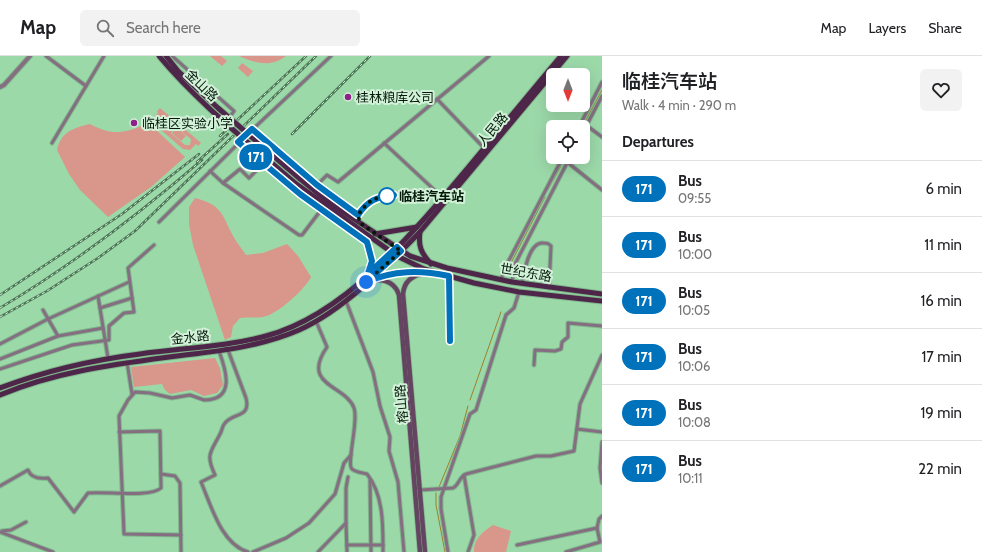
<!DOCTYPE html>
<meta charset="utf-8">
<style>
:root{--surface:#fff;--page:#f2f2f2;--text:#202124;--muted:#757577;--line:#e0e0e0}
body{margin:0;font-family:Cabin,"Noto Sans SC",sans-serif;background:var(--page);color:var(--text);height:100vh;display:flex;flex-direction:column;font-size:15px;white-space:nowrap}
*{box-sizing:border-box;margin:0}
p{font-size:13px;color:var(--muted)}
.icon{flex:none;width:22px;height:22px;fill:none;stroke:currentColor;stroke-width:2;stroke-linecap:round;stroke-linejoin:round}
.map{position:relative;flex:1;overflow:hidden}
.side{display:flex;flex-direction:column;background:var(--surface);width:380px}
.side>*{flex:none}
.badge{padding:0 8px;border-radius:13px;font-size:14px;line-height:26px}
.needle{width:26px;rotate:180deg}
.fabs{position:absolute;left:546px;top:12px;display:grid;gap:8px}
.fabs a{display:grid;place-items:center;width:44px;height:44px;border-radius:6px;background:var(--surface);box-shadow:0 4px 16px #0002;font-size:20px}
.you{position:absolute;width:20px;height:20px;margin:-10px;border:3px solid #fff;border-radius:50%;background:#1a73e8;box-shadow:0 0 0 6px #1a73e833}
.map>.badge{position:absolute;translate:-50% -50%;box-shadow:0 0 0 2px #fff}
h2{padding:0 20px;font-size:15px;line-height:36px}
.round{display:grid;place-items:center;flex:none;width:42px;height:42px;border-radius:6px;background:var(--page)}
.headline{display:flex;align-items:center;justify-content:space-between;height:68px;padding:0 20px}
h1{font-size:19px;font-weight:600;line-height:30px}
ul{padding:0;list-style:none}
li{display:flex;align-items:center;gap:12px;height:56px;padding:0 20px;border-top:1px solid var(--line)}
li div{flex:1}
li b{display:block;font-size:15px}
li em{font-style:normal}
li .badge{min-width:44px;font-weight:700;text-align:center}
header{display:flex;align-items:center;gap:24px;box-sizing:border-box;height:56px;padding:0 20px;background:var(--surface);border-bottom:1px solid var(--line)}
header strong{font-size:19px}
nav{display:flex;gap:22px;margin-inline-start:auto;font-size:14px}
.search{width:280px;height:36px;background:var(--page);display:flex;align-items:center;gap:10px;box-sizing:border-box;padding:0 14px;border-radius:6px;color:var(--muted);font-size:15px}
main{display:flex;flex:1;min-height:0}
.map>svg:first-child{display:block}
.green{fill:#d9968a;fill-rule:evenodd}
.lines{fill:none;stroke-linecap:round;stroke-linejoin:round}
.stream{stroke:#9c8129;stroke-width:1}
.minor-casing{stroke:#80b78c;stroke-width:5}
.tertiary-casing{stroke:#80b78c;stroke-width:6}
.secondary-casing{stroke:#80b78c;stroke-width:6}
.primary-casing{stroke:#80b78c;stroke-width:7}
.minor{stroke:#856e82;stroke-width:3}
.tertiary{stroke:#856e82;stroke-width:4}
.secondary{stroke:#654461;stroke-width:4.5}
.primary{stroke:#4d2649;stroke-width:5}
.rail-casing{stroke:#4d7656;stroke-width:2.5}
.rail{stroke:#d3f1d9;stroke-width:1;stroke-dasharray:3;stroke-linecap:butt}
.primary-bridge-casing{stroke:#80b78c;stroke-width:7;stroke-linecap:butt}
.primary-bridge{stroke:#4d2649;stroke-width:5}
.line-casing{stroke:#fff;stroke-width:9}
.line{stroke:#0072bc;stroke-width:6}
.walk{stroke:#031a09;stroke-width:4;stroke-dasharray:0 7.2}
.poi-dot{fill:#8d2287;stroke:#d3f1d9;stroke-width:1.5}
.stop-dot{fill:#fff;stroke:#0072bc;stroke-width:2}
.labels{text-anchor:middle;dominant-baseline:central;stroke-width:4;stroke-linejoin:round;paint-order:stroke}
.street-label{font-size:13px;fill:#031a09;stroke:#d3f1d9}
.poi-label{font-size:13px;fill:#031a09;stroke:#d3f1d9;text-anchor:start}
.stop-label{font-size:13px;font-weight:bold;fill:#031a09;stroke:#d3f1d9;text-anchor:start}
</style>
<header>
<strong>Map</strong>
<div class="search"><svg class="icon" aria-label="search" viewBox="0 0 24 24"><circle cx="10" cy="10" r="6"/><path d="M15 15l6 6"/></svg>Search here</div>
<nav><a>Map</a><a>Layers</a><a>Share</a></nav>
</header>
<main>
<div class="map">
<svg width="602" height="496" viewBox="0 0 602 496">
<rect width="100%" height="100%" fill="#9cd9a9"/>
<g class="green">
<polygon points="210,0 221,0 227,5 222,10"/>
<path d="M239 0H286C271 12 255 7 239 0Z"/>
<polygon points="242,7 253,15 248,21 238,12"/>
<path d="M160 52 201 87 198 90 196 88 190 94 183 93 154 68V61L158 57 157 55ZM176 71 177 72 172 77 181 85 186 80 179 74 191 83 190 89H185L171 77Z"/>
<path d="M90 68C110 79 123 78 144 69L155 73 185 101 151 131 108 161 80 134 69 118 57 94C61 76 73 72 90 68Z"/>
<path d="M195 142C221 149 221 156 232 178 236 186 242 193 246 199L263 197 287 188 298 200 311 221C305 233 277 259 263 261 256 262 248 261 240 262L233 270 231 281 225 284 193 189 189 168V151Z"/>
<polygon points="215,302 220,312 223,329 217,337 204,340 191,334 170,338 165,334 162,328 134,331 131,311"/>
<path d="M493 469 511 475 506 496H474C473 483 484 475 493 469Z"/>
</g>
<g class="lines">
<g class="stream">
<polyline points="585,66 602,34"/>
<polyline points="548,134 566,101"/>
<polyline points="511,207 545,141"/>
<polyline points="470,344 501,256"/>
<polyline points="439,431 460,380 468,350"/>
<polyline points="436,437 436,449 445,496"/>
</g>
<defs>
<g id="minor">
<polyline points="46,0 86,30"/>
<polyline points="172,0 234,55 229,62"/>
<polyline points="437,43 484,92"/>
<polyline points="582,66 602,81"/>
<polyline points="579,71 602,26"/>
<polyline points="253,73 331,0"/>
<polyline points="583,76 602,40"/>
<polyline points="238,86 300,138 364,184"/>
<polyline points="52,87 104,0"/>
<polyline points="384,87 443,142"/>
<polyline points="567,106 602,134"/>
<polyline points="210,115 223,127 299,179 302,179 321,154"/>
<polyline points="223,127 240,113 249,122 264,107"/>
<polyline points="317,129 358,159 359,167"/>
<path d="M358 159C369 142 375 142 394 139"/>
<polyline points="159,166 253,73 317,129 327,119 338,126 489,0"/>
<polyline points="507,208 563,101"/>
<polyline points="449,220 450,285"/>
<polyline points="501,223 507,208 514,210 570,101"/>
<polyline points="512,226 514,210"/>
<path d="M522 227C524 216 529 187 542 187 547 187 548 187 551 190L549 232"/>
<polyline points="98,240 108,302"/>
<polyline points="346,245 373,316 380,350 390,381 389,395 398,426 404,496"/>
<polyline points="100,252 132,242"/>
<polyline points="43,254 58,280"/>
<path d="M316 265 327 291C300 330 346 329 354 352 359 365 346 408 352 413 355 416 363 417 367 418 384 439 383 471 383 496"/>
<polyline points="0,288 48,263 129,226"/>
<path d="M228 294 246 342C251 362 234 356 225 367 222 370 222 375 220 378 211 396 205 398 215 419L201 426C211 449 221 488 248 496"/>
<polyline points="0,303 58,280 103,272"/>
<polyline points="127,306 132,338"/>
<polyline points="534,309 535,294 555,295 561,293 562,286 568,281 568,267 602,270"/>
<polyline points="0,313 72,289 109,284 109,270 124,257 134,256 128,212 154,189"/>
<polyline points="577,373 602,376"/>
<polyline points="602,386 600,412 602,427"/>
<polyline points="161,418 175,420 180,427 181,496"/>
<polyline points="464,419 474,479 468,496"/>
<polyline points="370,424 371,496"/>
<path d="M0 430 28 414C31 422 40 423 48 422L74 456 88 437C105 435 150 442 161 432L160 375 119 376"/>
<path d="M420 434 453 432C459 429 459 421 466 418L536 400H551L574 395 580 348 602 299"/>
<polyline points="346,467 347,496"/>
<polyline points="597,472 599,463 602,460"/>
<polyline points="2,475 11,474 26,466"/>
<polyline points="0,476 53,496"/>
<path d="M181 479 124 478 119 360 128 344 135 336 150 337 172 342 190 339 204 344C236 344 226 314 219 295"/>
<polyline points="347,489 383,489"/>
<polyline points="517,489 597,472 600,486 566,496"/>
<polyline points="253,496 286,482 309,467 335,438 344,407 351,399"/>
<polyline points="318,496 346,467 346,432 348,421"/>
<polyline points="448,496 441,453 441,441 470,358 476,354 506,259 514,252 519,236"/>
</g>
<polyline id="tertiary" points="0,31 4,29 30,0"/>
<g id="secondary">
<path d="M425 217C413 219 404 225 403 238L425 496"/>
<path d="M376 224C387 223 396 229 399 239L420 496"/>
</g>
<g id="primary">
<polyline points="299,122 330,147 410,200 447,212 512,226 602,238"/>
<polyline points="295,127 397,200 424,213 474,227 519,236 602,245"/>
<path d="M420 176C418 190 421 197 431 208"/>
<polyline points="363,178 371,198 369,217"/>
<polyline points="375,178 417,171"/>
<polyline points="371,224 401,216 426,216"/>
<path d="M0 332C45 315 92 304 140 298 182 292 225 291 266 280 347 259 418 171 471 108 501 72 531 36 561 0"/>
<path d="M0 339C57 315 117 308 177 300 218 295 260 291 299 274 342 255 386 211 419 177L567 0"/>
</g>
</defs>
<use href="#minor" class="minor-casing"/>
<use href="#tertiary" class="tertiary-casing"/>
<use href="#secondary" class="secondary-casing"/>
<use href="#primary" class="primary-casing"/>
<use href="#minor" class="minor"/>
<use href="#tertiary" class="tertiary"/>
<use href="#secondary" class="secondary"/>
<use href="#primary" class="primary"/>
<defs>
<g id="rail">
<polyline points="292,78 370,0"/>
<polyline points="220,80 306,0"/>
<polyline points="197,106 228,78"/>
<polyline points="0,239 122,158 199,98"/>
<path d="M0 252C72 209 138 159 202 104"/>
<polyline points="0,261 47,235 98,202 135,175 316,0"/>
</g>
</defs>
<use href="#rail" class="rail-casing"/>
<use href="#rail" class="rail"/>
<defs>
<g id="primary-bridge">
<path d="M159 0C198 47 249 87 295 127"/>
<polyline points="166,0 178,15 218,52 299,122"/>
</g>
</defs>
<use href="#primary-bridge" class="primary-bridge-casing"/>
<use href="#primary-bridge" class="primary-bridge"/>
</g>
<g class="lines">
<defs>
<path id="line" d="M394 139C377 141 368 144 358 159L317 129 252 73 238 86 300 138 367 186 372 205 368 218 397 191 401 195 366 226C394 214 420 214 449 220L450 285"/>
</defs>
<use href="#line" class="line-casing"/>
<use href="#line" class="line"/>
<path class="walk" d="M366 226 401 195 360 167 358 159C367 146 373 142 387 140"/>
</g>
<g class="poi-dot">
<circle cx="348" cy="41" r="4"/>
<circle cx="134" cy="67" r="4"/>
</g>
<circle class="stop-dot" cx="387" cy="140" r="8"/>
<g class="labels">
<g class="street-label">
<text transform="translate(202 29) rotate(44)">金山路</text>
<text transform="translate(492 73) rotate(-50)">人民路</text>
<text transform="translate(526 216) rotate(10)">世纪东路</text>
<text transform="translate(190 281) rotate(-6)">金水路</text>
<text transform="translate(401 348) rotate(-95)">榕山路</text>
</g>
<g class="poi-label">
<text x="356" y="41">桂林粮库公司</text>
<text x="142" y="67">临桂区实验小学</text>
</g>
<g class="stop-label">
<text x="399" y="140">临桂汽车站</text>
</g>
</g>
</svg>
<div class="fabs">
<a><svg class="needle" viewBox="-14 -14 28 28"><path d="M0-13l5 13h-10z" fill="#e53935"/><path d="M0 13l5-13h-10z" fill="#757577"/></svg></a>
<a><svg class="icon" aria-label="locate" viewBox="0 0 24 24"><circle cx="12" cy="12" r="6"/><path d="M12 2v4M12 18v4M2 12h4M18 12h4"/></svg></a>
</div>
<div class="you" style="left:366px;top:226px"></div>
<b class="badge" style="left:256px;top:101px;background:#0072bc;color:#fff">171</b>
</div>
<section class="side">
<div class="headline"><div><h1>临桂汽车站</h1><p>Walk · 4 min · 290 m</p></div><a class="round"><svg class="icon" aria-label="heart" viewBox="0 0 24 24"><path d="M12 20l-8-8c-3-5 5-10 8-4 3-6 11-1 8 4z"/></svg></a></div>
<h2>Departures</h2>
<ul>
<li><span class="badge" style="background:#0072bc;color:#fff">171</span><div><b>Bus</b><p>09:55</p></div><em>6 min</em></li>
<li><span class="badge" style="background:#0072bc;color:#fff">171</span><div><b>Bus</b><p>10:00</p></div><em>11 min</em></li>
<li><span class="badge" style="background:#0072bc;color:#fff">171</span><div><b>Bus</b><p>10:05</p></div><em>16 min</em></li>
<li><span class="badge" style="background:#0072bc;color:#fff">171</span><div><b>Bus</b><p>10:06</p></div><em>17 min</em></li>
<li><span class="badge" style="background:#0072bc;color:#fff">171</span><div><b>Bus</b><p>10:08</p></div><em>19 min</em></li>
<li><span class="badge" style="background:#0072bc;color:#fff">171</span><div><b>Bus</b><p>10:11</p></div><em>22 min</em></li>
</ul>
</section>
</main>
